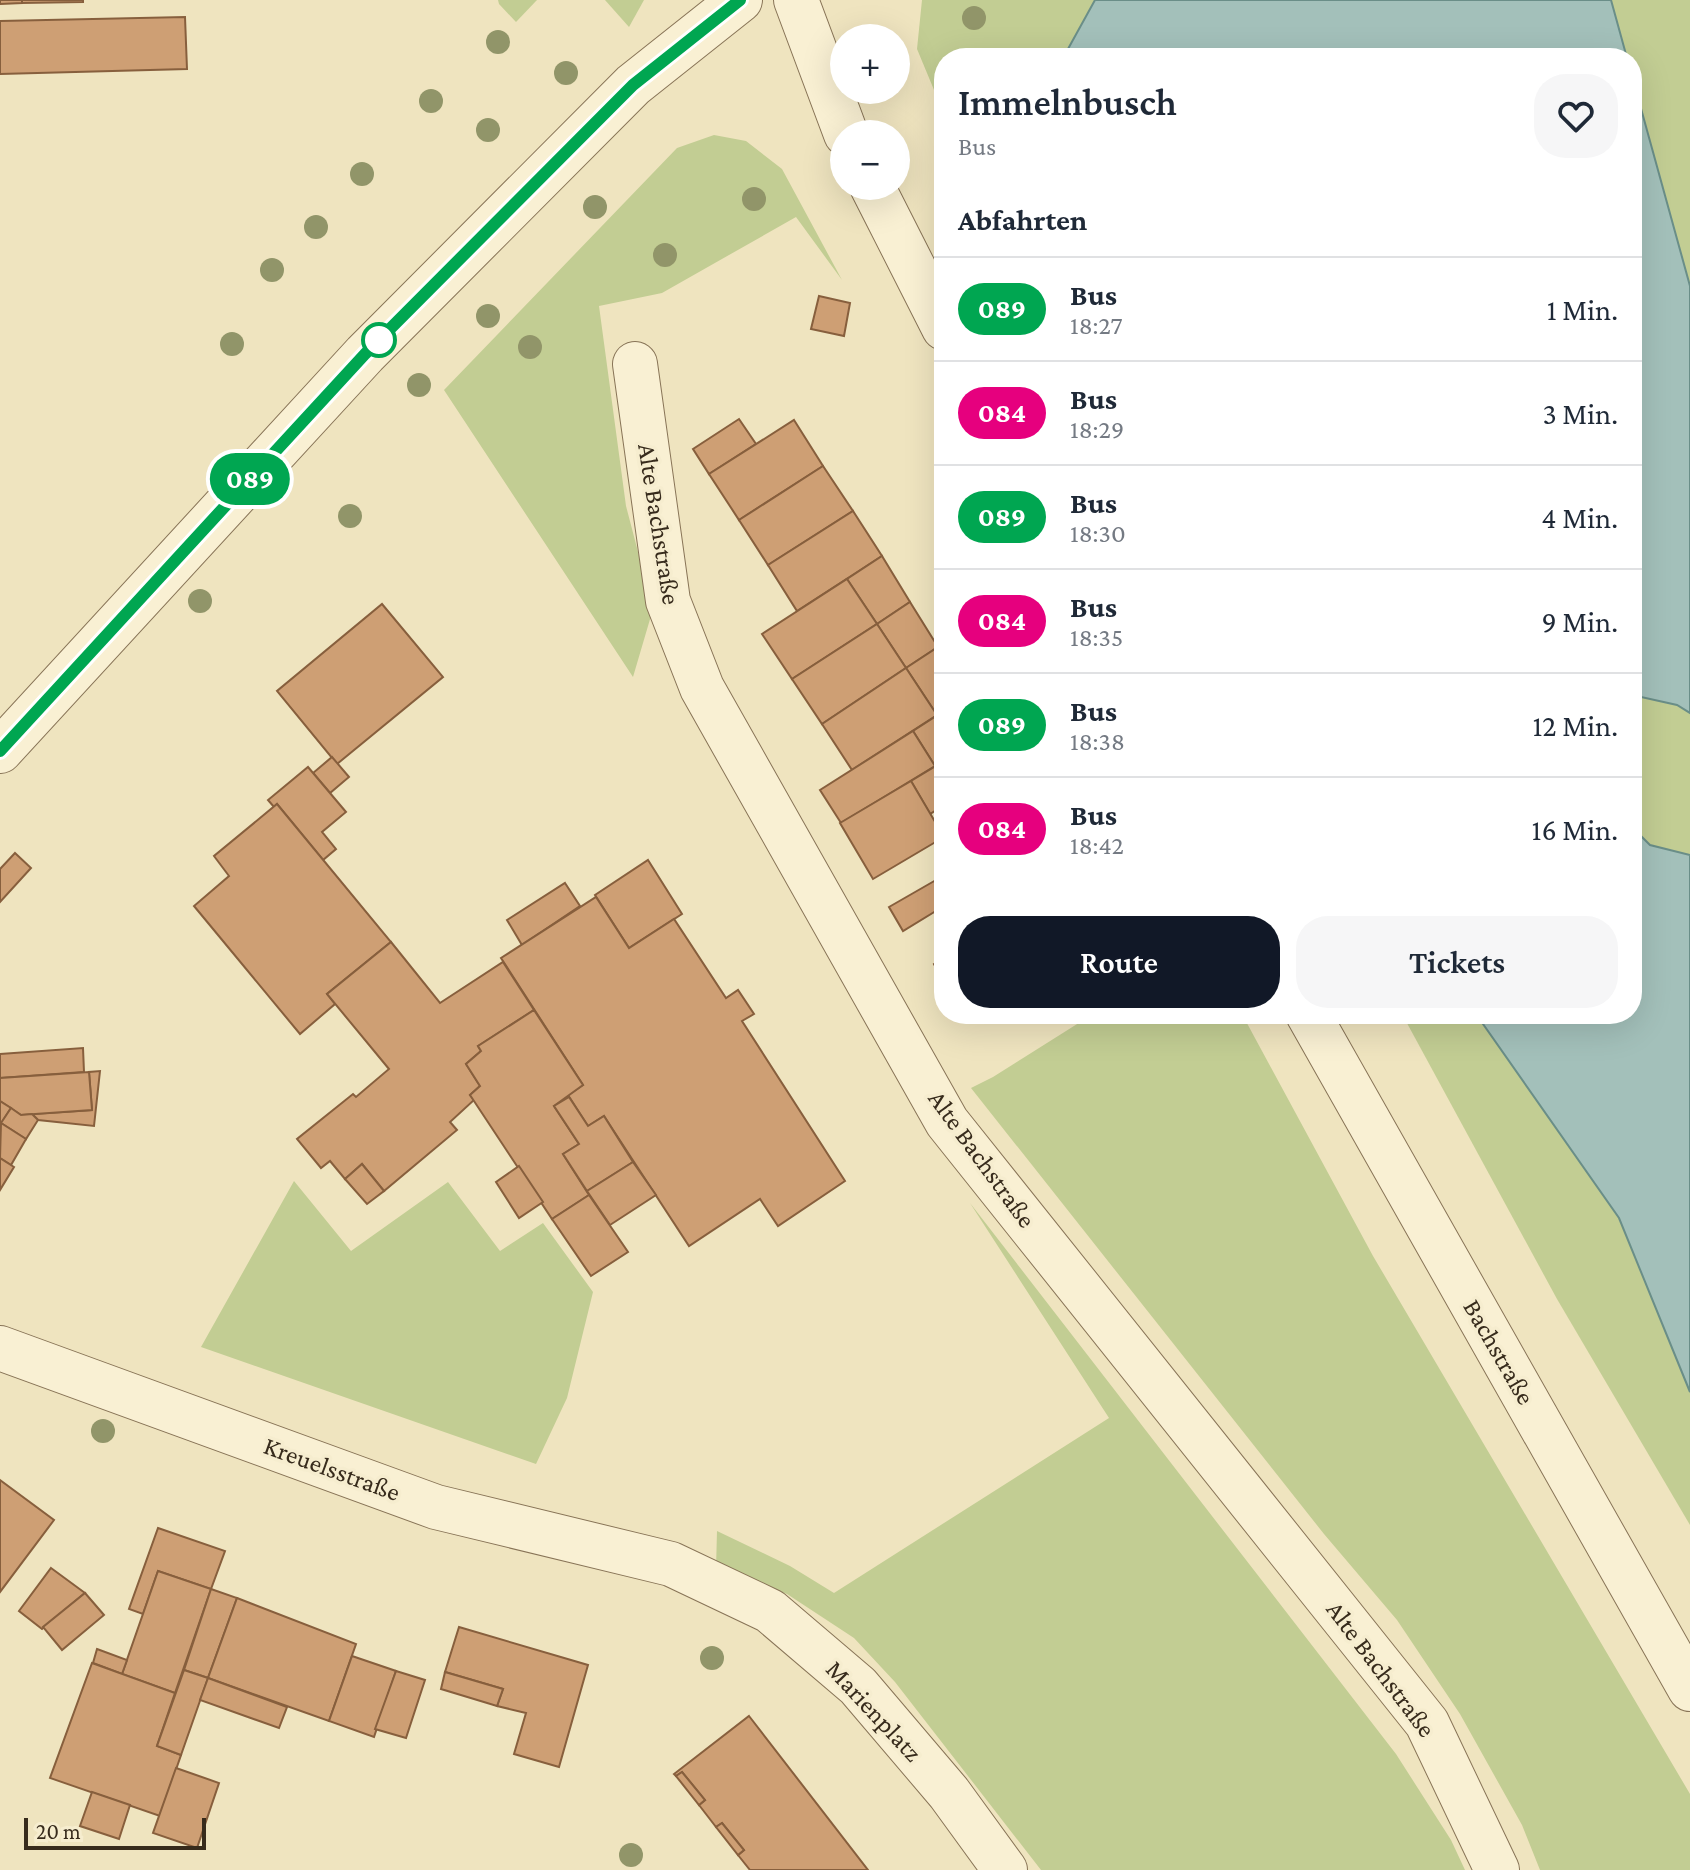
<!DOCTYPE html>
<html lang="de">
<meta charset="utf-8">
<style>
:root{--surface:#fff;--page:#f6f6f7;--text:#1f2937;--muted:#747a83;--line:#e0e1e3;--accent:#111827}
body{margin:0;font-family:"Crimson Pro",serif;background:var(--page);color:var(--text);height:100vh;display:flex;flex-direction:column;font-size:30px;white-space:nowrap}
*{box-sizing:border-box;margin:0}
p{font-size:26px;color:var(--muted)}
.icon{flex:none;width:44px;height:44px;fill:none;stroke:currentColor;stroke-width:2;stroke-linecap:round;stroke-linejoin:round}
.map{position:relative;flex:1;overflow:hidden}
.details{position:absolute;left:934px;top:48px;width:708px;height:976px;display:flex;flex-direction:column;background:var(--surface);border-radius:32px;box-shadow:0 8px 32px #0002}
.details>*{flex:none}
.badge{padding:0 16px;border-radius:26px;font-size:28px;line-height:52px}
.tools{position:absolute;left:830px;top:24px;display:grid;gap:16px}
.tools a{display:grid;place-items:center;width:80px;height:80px;border-radius:50%;background:var(--surface);box-shadow:0 8px 32px #0002;font-size:40px}
.scale{position:absolute;left:24px;bottom:20px;width:182px;box-sizing:border-box;padding-left:8px;border:4px solid #372b1c;border-top:0;font-size:22px;line-height:28px;white-space:nowrap;color:#372b1c;-webkit-text-stroke:6px #f6edcf;paint-order:stroke}
.map>.badge{position:absolute;translate:-50% -50%;box-shadow:0 0 0 4px #fff}
h2{padding:0 24px;font-size:30px;line-height:72px}
.round{display:grid;place-items:center;flex:none;width:84px;height:84px;border-radius:32px;background:var(--page)}
.overview{display:flex;align-items:center;justify-content:space-between;height:136px;padding:0 24px}
h1{font-size:38px;font-weight:600;line-height:60px}
.primary-button{display:flex;gap:16px;margin-top:auto;padding:16px 24px}
.primary-button a{flex:1;height:92px;border-radius:32px;background:var(--accent);color:#fff;font-size:32px;font-weight:600;line-height:92px;text-align:center}
.primary-button a+a{background:var(--page);color:var(--text)}
ul{padding:0;list-style:none}
li{display:flex;align-items:center;gap:24px;height:104px;padding:0 24px;border-top:2px solid var(--line)}
li div{flex:1}
li b{display:block;font-size:30px}
li em{font-style:normal}
li .badge{min-width:88px;font-weight:700;text-align:center}
.map>svg:first-child{display:block}
.green{fill:#c2cd93}
.water{fill:#a3c0ba;stroke:#6a8e88;stroke-width:2}
.building{fill:#ce9f74;stroke:#875f3d;stroke-width:2}
.lines{fill:none;stroke-linecap:round;stroke-linejoin:round}
.minor-casing{stroke:#887457;stroke-width:46}
.minor{stroke:#f9f0d3;stroke-width:44}
.tree{fill:#919569}
.line-casing{stroke:#fff;stroke-width:18}
.line{stroke:#00a651;stroke-width:12}
.stop-dot{fill:#fff;stroke:#00a651;stroke-width:4}
.labels{text-anchor:middle;dominant-baseline:central;stroke-width:7;stroke-linejoin:round;paint-order:stroke}
.street-label{font-size:26px;fill:#372b1c;stroke:#f6edcf}
</style>
<div class="map">
<svg width="1690" height="1870" viewBox="0 0 1690 1870">
<rect width="100%" height="100%" fill="#efe4bf"/>
<g class="green">
<polygon points="498,0 537,0 516,22 499,4"/>
<polygon points="605,0 644,0 629,27"/>
<polygon points="922,0 1095,0 1063,58 944,58 944,114 917,49"/>
<polygon points="1611,0 1690,0 1690,286 1632,76 1632,58 1627,58"/>
<polygon points="714,135 746,141 782,169 842,280 796,217 662,293 599,306 626,506 653,609 633,677 444,390 677,148"/>
<polygon points="1632,695 1677,705 1690,713 1690,855 1650,845 1632,827"/>
<polygon points="1093,1014 1242,1014 1373,1256 1690,1794 1690,1870 1540,1870 1522,1825 1460,1714 1397,1620 1324,1534 971,1088 993,1077"/>
<polygon points="1402,1014 1476,1014 1620,1218 1690,1392 1690,1525 1557,1299"/>
<polygon points="294,1181 351,1251 448,1182 500,1251 543,1223 593,1292 567,1398 536,1464 201,1347"/>
<polygon points="970,1203 1396,1754 1451,1840 1465,1870 1041,1870 895,1682 854,1638 787,1594 716,1569 717,1531 790,1566 834,1593 1109,1418"/>
</g>
<g class="water">
<polygon points="1095,0 1611,0 1627,58 1063,58"/>
<polygon points="1632,76 1690,286 1690,713 1677,705 1632,695"/>
<polygon points="1632,827 1650,845 1690,855 1690,1392 1619,1218 1476,1014 1632,1014"/>
</g>
<g class="building">
<polygon points="0,0 22,0 22,3 0,4"/>
<polygon points="22,0 83,0 83,2 22,3"/>
<polygon points="185,17 187,69 0,74 0,21"/>
<polygon points="819,296 850,303 844,336 811,329"/>
<polygon points="739,419 756,444 709,474 693,449"/>
<polygon points="794,420 823,466 739,520 709,474"/>
<polygon points="823,466 853,511 768,565 739,520"/>
<polygon points="853,511 882,556 797,611 768,565"/>
<polygon points="882,556 910,602 877,624 847,579"/>
<polygon points="847,579 877,624 792,679 762,634"/>
<polygon points="910,602 938,647 906,668 877,624"/>
<polygon points="382,604 443,677 337,764 277,691"/>
<polygon points="877,624 906,668 822,724 792,679"/>
<polygon points="938,647 944,656 944,711 937,715 906,668"/>
<polygon points="906,668 937,715 852,770 822,724"/>
<polygon points="944,711 944,761 935,766 913,731"/>
<polygon points="913,731 935,766 841,823 820,790"/>
<polygon points="332,757 349,777 330,793 313,773"/>
<polygon points="944,761 944,805 930,814 911,781"/>
<polygon points="308,767 346,812 322,832 336,849 323,860 277,804 274,807 268,800"/>
<polygon points="911,781 944,837 873,879 840,823"/>
<polygon points="277,804 391,942 327,994 335,1004 300,1034 194,906 229,876 214,856"/>
<polygon points="15,853 31,868 0,902 0,869"/>
<polygon points="648,860 682,914 629,948 595,895"/>
<polygon points="936,880 944,894 944,906 903,931 889,907"/>
<polygon points="565,883 580,906 522,945 507,920"/>
<polygon points="596,897 629,948 674,919 726,998 738,990 754,1014 742,1021 845,1181 778,1226 760,1199 689,1246 604,1116 588,1126 568,1095 583,1085 501,958"/>
<polygon points="391,942 440,1003 503,962 534,1010 478,1046 481,1051 466,1064 480,1086 470,1095 474,1100 450,1122 457,1130 384,1191 362,1164 345,1179 330,1161 321,1168 297,1139 353,1094 356,1097 389,1069 327,994"/>
<polygon points="944,958 944,982 934,964"/>
<polygon points="534,1010 583,1085 554,1106 579,1144 563,1154 589,1195 552,1219 470,1095 480,1086 466,1064 481,1051 478,1046"/>
<polygon points="1075,1014 1092,1014 1080,1022"/>
<polygon points="83,1048 84,1072 0,1078 0,1054"/>
<polygon points="100,1071 94,1126 38,1120 32,1114 92,1110 89,1072"/>
<polygon points="89,1072 92,1110 21,1115 0,1101 0,1078"/>
<polygon points="569,1097 588,1126 604,1116 633,1162 587,1191 563,1154 579,1144 554,1106"/>
<polygon points="0,1101 11,1108 0,1125"/>
<polygon points="11,1108 21,1115 32,1114 38,1120 26,1139 1,1123"/>
<polygon points="1,1123 26,1139 11,1165 0,1158"/>
<polygon points="0,1158 14,1167 0,1190"/>
<polygon points="633,1162 656,1195 610,1225 587,1191"/>
<polygon points="362,1164 384,1191 367,1204 345,1179"/>
<polygon points="519,1166 543,1202 519,1218 496,1182"/>
<polygon points="589,1195 628,1252 591,1276 552,1219"/>
<polygon points="0,1480 54,1520 0,1592"/>
<polygon points="158,1528 225,1551 211,1589 158,1571 143,1614 129,1609"/>
<polygon points="51,1568 85,1593 42,1629 19,1611"/>
<polygon points="158,1571 211,1589 175,1693 122,1674"/>
<polygon points="211,1589 237,1598 208,1678 184,1670"/>
<polygon points="85,1593 104,1615 62,1650 43,1627"/>
<polygon points="237,1598 356,1644 329,1721 208,1678"/>
<polygon points="459,1627 588,1665 559,1767 514,1754 526,1713 497,1706 503,1689 445,1672"/>
<polygon points="97,1649 127,1660 122,1674 93,1663"/>
<polygon points="352,1656 396,1671 374,1737 329,1721"/>
<polygon points="92,1663 175,1693 157,1746 181,1755 160,1816 50,1778"/>
<polygon points="184,1670 208,1678 181,1755 157,1746"/>
<polygon points="396,1671 425,1680 406,1738 375,1729"/>
<polygon points="445,1672 503,1689 497,1706 441,1689"/>
<polygon points="208,1678 287,1707 279,1728 200,1700"/>
<polygon points="749,1716 868,1870 750,1870 738,1855 744,1850 722,1823 716,1827 699,1805 705,1800 682,1772 676,1776 674,1774"/>
<polygon points="176,1768 219,1783 197,1848 153,1833"/>
<polygon points="682,1772 705,1800 699,1805 676,1776"/>
<polygon points="92,1792 130,1805 119,1839 80,1826"/>
<polygon points="722,1823 744,1850 738,1855 716,1827"/>
</g>
<g class="lines">
<defs>
<g id="minor">
<polyline points="796,0 846,134"/>
<polyline points="872,186 944,328"/>
<polyline points="635,364 668,601 702,688 947,1122 1427,1723 1497,1870"/>
<polyline points="0,751 365,354 633,85 740,0"/>
<polyline points="1308,1014 1690,1689"/>
<polyline points="0,1348 436,1507 671,1564 770,1611 858,1686 949,1793 1005,1870"/>
</g>
</defs>
<use href="#minor" class="minor-casing"/>
<use href="#minor" class="minor"/>
</g>
<g class="tree">
<circle cx="974" cy="18" r="12"/>
<circle cx="498" cy="42" r="12"/>
<circle cx="566" cy="73" r="12"/>
<circle cx="431" cy="101" r="12"/>
<circle cx="488" cy="130" r="12"/>
<circle cx="362" cy="174" r="12"/>
<circle cx="754" cy="199" r="12"/>
<circle cx="595" cy="207" r="12"/>
<circle cx="316" cy="227" r="12"/>
<circle cx="665" cy="255" r="12"/>
<circle cx="272" cy="270" r="12"/>
<circle cx="488" cy="316" r="12"/>
<circle cx="232" cy="344" r="12"/>
<circle cx="530" cy="347" r="12"/>
<circle cx="419" cy="385" r="12"/>
<circle cx="350" cy="516" r="12"/>
<circle cx="200" cy="601" r="12"/>
<circle cx="103" cy="1431" r="12"/>
<circle cx="712" cy="1658" r="12"/>
<circle cx="631" cy="1855" r="12"/>
</g>
<g class="lines">
<defs>
<polyline id="line" points="0,751 365,354 633,85 740,0"/>
</defs>
<use href="#line" class="line-casing"/>
<use href="#line" class="line"/>
</g>
<circle class="stop-dot" cx="379" cy="340" r="16"/>
<g class="labels">
<g class="street-label">
<text transform="translate(659 524) rotate(81)">Alte Bachstraße</text>
<text transform="translate(982 1159) rotate(54)">Alte Bachstraße</text>
<text transform="translate(1499 1352) rotate(60)">Bachstraße</text>
<text transform="translate(332 1469) rotate(20)">Kreuelsstraße</text>
<text transform="translate(1381 1669) rotate(53)">Alte Bachstraße</text>
<text transform="translate(874 1711) rotate(47)">Marienplatz</text>
</g>
</g>
</svg>
<div class="tools">
<a>+</a>
<a>−</a>
</div>
<div class="scale">20 m</div>
<b class="badge" style="left:250px;top:479px;background:#00a651;color:#fff">089</b>
<section class="details">
<div class="overview"><div><h1>Immelnbusch</h1><p>Bus</p></div><a class="round"><svg class="icon" aria-label="heart" viewBox="0 0 24 24"><path d="M12 20l-8-8c-3-5 5-10 8-4 3-6 11-1 8 4z"/></svg></a></div>
<h2>Abfahrten</h2>
<ul>
<li><span class="badge" style="background:#00a651;color:#fff">089</span><div><b>Bus</b><p>18:27</p></div><em>1 Min.</em></li>
<li><span class="badge" style="background:#e6007e;color:#fff">084</span><div><b>Bus</b><p>18:29</p></div><em>3 Min.</em></li>
<li><span class="badge" style="background:#00a651;color:#fff">089</span><div><b>Bus</b><p>18:30</p></div><em>4 Min.</em></li>
<li><span class="badge" style="background:#e6007e;color:#fff">084</span><div><b>Bus</b><p>18:35</p></div><em>9 Min.</em></li>
<li><span class="badge" style="background:#00a651;color:#fff">089</span><div><b>Bus</b><p>18:38</p></div><em>12 Min.</em></li>
<li><span class="badge" style="background:#e6007e;color:#fff">084</span><div><b>Bus</b><p>18:42</p></div><em>16 Min.</em></li>
</ul>
<div class="primary-button"><a>Route</a><a>Tickets</a></div>
</section>
</div>
